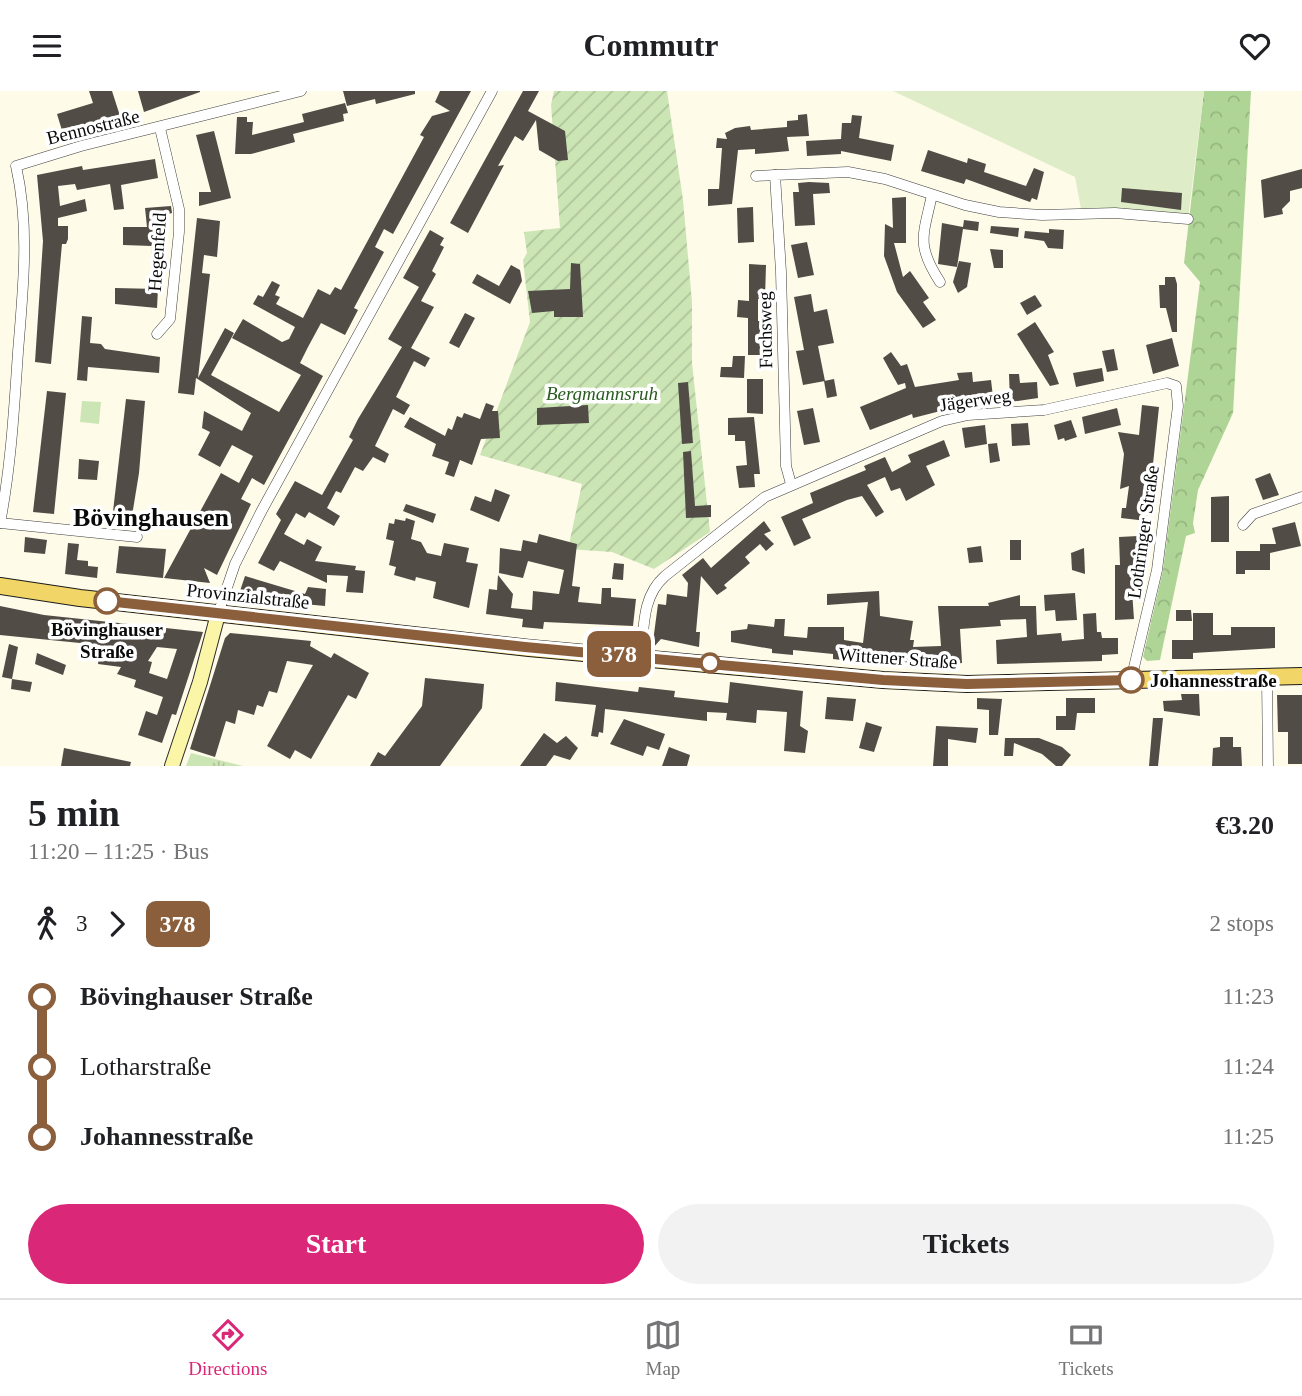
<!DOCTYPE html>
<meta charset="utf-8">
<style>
:root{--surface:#fff;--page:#f2f2f2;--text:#202124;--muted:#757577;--line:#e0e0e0;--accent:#db2777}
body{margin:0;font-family:Georgia,serif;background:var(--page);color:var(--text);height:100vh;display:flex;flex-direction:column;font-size:26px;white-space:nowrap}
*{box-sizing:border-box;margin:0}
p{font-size:23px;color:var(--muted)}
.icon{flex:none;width:38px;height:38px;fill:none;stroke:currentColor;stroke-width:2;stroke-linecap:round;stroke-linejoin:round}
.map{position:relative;height:675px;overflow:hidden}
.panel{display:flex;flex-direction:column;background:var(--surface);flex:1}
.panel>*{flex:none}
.badge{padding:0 14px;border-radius:10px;font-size:24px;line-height:46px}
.map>.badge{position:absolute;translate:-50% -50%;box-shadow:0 0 0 4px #fff}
.legs{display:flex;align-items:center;gap:10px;height:77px;padding:0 28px;font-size:23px}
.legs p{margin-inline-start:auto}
.headline{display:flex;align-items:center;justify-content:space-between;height:119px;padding:0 28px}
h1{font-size:38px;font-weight:700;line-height:52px}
.button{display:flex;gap:14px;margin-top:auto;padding:14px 28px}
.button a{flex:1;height:80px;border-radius:42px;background:var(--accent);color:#fff;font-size:28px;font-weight:700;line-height:80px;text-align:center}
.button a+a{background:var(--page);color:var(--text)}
ul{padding:0 28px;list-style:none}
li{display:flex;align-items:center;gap:24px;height:70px;font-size:26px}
li i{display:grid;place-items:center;width:10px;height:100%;margin:0 9px;background:currentColor}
li i::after{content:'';width:18px;height:18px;margin:-9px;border:5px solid;border-radius:50%;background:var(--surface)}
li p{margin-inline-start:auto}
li:first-child i{background:linear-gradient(#0000 50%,currentColor 0)}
li:last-child i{background:linear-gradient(currentColor 50%,#0000 0)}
header{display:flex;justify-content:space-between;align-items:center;height:91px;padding:0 28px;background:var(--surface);font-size:32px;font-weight:700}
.tabs{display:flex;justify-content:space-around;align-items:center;height:98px;border-top:2px solid var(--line);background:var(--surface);font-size:19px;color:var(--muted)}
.tabs a{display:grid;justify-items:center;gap:4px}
.tabs .on{color:var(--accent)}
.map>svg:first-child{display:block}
.grass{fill:url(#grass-tufts)}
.forest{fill:url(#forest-crowns)}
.park{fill:#cce5b5}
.garden{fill:url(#garden-furrows)}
.pitch{fill:#deedc7}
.building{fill:#524c47;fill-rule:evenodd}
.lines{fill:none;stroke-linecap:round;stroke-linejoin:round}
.street-casing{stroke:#3d3d3d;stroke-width:11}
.secondary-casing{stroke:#2c2c2c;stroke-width:16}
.primary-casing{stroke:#1b1b1b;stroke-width:18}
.street{stroke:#fff;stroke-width:10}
.secondary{stroke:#faf5a7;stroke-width:14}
.primary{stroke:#f1d566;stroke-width:16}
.line-1-casing{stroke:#fff;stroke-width:16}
.line-1{stroke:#8b5e3c;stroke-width:10}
.stop-1-dot{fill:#fff;stroke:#8b5e3c;stroke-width:3.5}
.labels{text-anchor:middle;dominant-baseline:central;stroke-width:7;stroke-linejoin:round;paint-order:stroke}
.street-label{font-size:19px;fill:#0a0a0a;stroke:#fff}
.park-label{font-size:19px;font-style:italic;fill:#295d1f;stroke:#fff}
.stop-label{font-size:19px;font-weight:bold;fill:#0a0a0a;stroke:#fff}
.district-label{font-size:26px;font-weight:bold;fill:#0a0a0a;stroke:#fff}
</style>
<header><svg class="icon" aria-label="menu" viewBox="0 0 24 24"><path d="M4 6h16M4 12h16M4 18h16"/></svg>Commutr<svg class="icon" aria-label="heart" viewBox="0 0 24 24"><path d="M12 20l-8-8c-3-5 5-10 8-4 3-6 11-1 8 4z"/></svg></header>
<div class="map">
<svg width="1302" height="675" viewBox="0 0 1302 675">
<defs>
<pattern id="grass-tufts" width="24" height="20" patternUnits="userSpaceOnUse" patternTransform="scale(1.75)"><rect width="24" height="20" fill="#cce5b5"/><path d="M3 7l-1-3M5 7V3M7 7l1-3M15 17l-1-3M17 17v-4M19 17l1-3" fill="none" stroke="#aec39a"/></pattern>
<pattern id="forest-crowns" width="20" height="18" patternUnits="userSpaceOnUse" patternTransform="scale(1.75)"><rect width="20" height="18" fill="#afd596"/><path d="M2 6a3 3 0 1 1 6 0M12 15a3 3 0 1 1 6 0" fill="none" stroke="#95b680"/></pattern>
<pattern id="garden-furrows" width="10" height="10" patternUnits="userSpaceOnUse" patternTransform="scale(1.75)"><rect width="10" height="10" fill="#cce5b5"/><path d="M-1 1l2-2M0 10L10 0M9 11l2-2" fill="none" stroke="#aec39a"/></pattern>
</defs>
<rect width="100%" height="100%" fill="#fefbe9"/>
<polygon class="grass" points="191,662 243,675 186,675"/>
<polygon class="forest" points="1204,0 1251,0 1233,322 1198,399 1193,432 1195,442 1186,445 1160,569 1147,570 1143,566 1163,479 1200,191 1184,172"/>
<polygon class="park" points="82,310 101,311 99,333 80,331"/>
<polygon class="garden" points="554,0 667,0 683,109 692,211 692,272 710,441 654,478 612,461 568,458 582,393 480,364 530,231 523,169 527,162 524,141 560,137 551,14"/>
<polygon class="pitch" points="893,0 1204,0 1188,128 1082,123 1075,86"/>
<g class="building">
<polygon points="89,0 112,0 121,28 64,46 57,23 93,12"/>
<polygon points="138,0 200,0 200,1 144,21"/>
<polygon points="343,0 415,0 415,3 376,13 375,8 347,15"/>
<polygon points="440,0 471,0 393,143 384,138 375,156 384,161 354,217 358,219 345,244 321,232 308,256 300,272 323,285 264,394 252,387 241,408 251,413 217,484 204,477 210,492 164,487 221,382 239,392 253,365 232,354 220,376 198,364 210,341 202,337 204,320 242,340 251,322 196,287 194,304 178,302 197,127 220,130 217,166 204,164 202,182 210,183 198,287 225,237 234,242 211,284 279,321 301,284 232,247 243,228 282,251 289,248 295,236 253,213 258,204 263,206 272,190 280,194 275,204 280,206 276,213 303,227 318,198 330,204 335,196 341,199 424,46 420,44 432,25 450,20 435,11"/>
<polygon points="523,0 539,0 528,20 565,40 568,69 558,70 539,59 536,29 523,50 515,45 498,75 504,74 468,142 450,132"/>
<polygon points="345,12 348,22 343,23 344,30 293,43 295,51 251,63 235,63 237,26 247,26 247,31 253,31 252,44 304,31 302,23"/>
<polygon points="807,23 809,45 787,46 789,60 755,63 755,58 738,59 732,113 708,115 708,98 719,98 722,57 716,57 717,47 727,48 725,42 735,37 750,35 751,39 787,36 787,30 798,29 798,24"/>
<polygon points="852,24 862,25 859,47 894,54 891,70 841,60 841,63 807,65 806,50 841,48 842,32 851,32"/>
<polygon points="214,40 231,107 199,115 199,101 211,101 196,44"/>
<polygon points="928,59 967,72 968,67 986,73 984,81 1026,95 1034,77 1044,81 1037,109 1032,107 1030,111 966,88 964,93 921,80"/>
<polygon points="155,68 158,87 121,94 124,118 114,119 110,93 77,99 75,93 58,95 60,115 85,108 87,120 58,127 58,135 68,135 68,148 66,153 62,153 51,273 35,271 43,150 37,84 82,75 83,79"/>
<polygon points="1302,78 1302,97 1290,100 1290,110 1282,118 1283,123 1264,127 1261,89"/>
<polygon points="809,91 829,92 830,102 813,103 815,134 795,135 793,101 799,101 798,92"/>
<polygon points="1122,97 1182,102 1181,119 1121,111"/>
<polygon points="906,106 906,152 894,152 903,186 910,180 929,207 923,211 936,229 923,237 897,201 884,165 885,133 893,137 892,107"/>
<polygon points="171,115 172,122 165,124 165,155 161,184 151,183 152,155 123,154 123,136 147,136 145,117"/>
<polygon points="753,116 754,151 738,152 737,117"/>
<polygon points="964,129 979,131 978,140 963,138 957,176 938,173 942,132 963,136"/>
<polygon points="991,135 1019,137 1018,146 990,142"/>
<polygon points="1049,138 1064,139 1063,158 1048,157 1044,150 1024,147 1025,140 1049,142"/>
<polygon points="430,139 444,147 440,154 444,156 432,180 436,183 421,210 434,216 411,257 430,267 425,276 414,270 396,306 410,314 404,324 393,318 375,355 389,363 385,372 373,366 363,380 355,376 341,402 336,400 327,417 340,425 334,435 309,421 305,427 296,422 284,443 304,454 307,448 322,456 315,470 356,475 355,479 365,480 363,502 346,501 348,485 327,484 327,492 280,470 274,480 258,472 281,429 276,423 295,390 322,404 353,349 349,346 358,328 402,256 388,248 419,196 403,187"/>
<polygon points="807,151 814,184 798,187 791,154"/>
<polygon points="990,158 1003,159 1003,177 994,177"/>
<polygon points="959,170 971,172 967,196 958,202 953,191"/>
<polygon points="571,172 580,173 583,226 554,226 554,220 532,222 528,200 570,198"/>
<polygon points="749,173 766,174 765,208 758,208 758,230 765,230 764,264 748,264 748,227 737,226 738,209 749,210"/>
<polygon points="511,174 520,179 522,190 510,213 472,192 477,183 499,195"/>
<polygon points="1165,186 1175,186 1177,193 1177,241 1172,241 1166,217 1160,217 1159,194 1165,194"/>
<polygon points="115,197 158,198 157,217 115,213"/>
<polygon points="811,203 814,221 827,218 834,252 818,255 825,290 803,294 796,260 804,259 794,206"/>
<polygon points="1035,204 1042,215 1027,224 1020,212"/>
<polygon points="465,222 475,227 459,257 449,252"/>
<polygon points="82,225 92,226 90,252 101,253 105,258 160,266 159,282 88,276 87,290 77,289"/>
<polygon points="1035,231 1054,261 1048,264 1059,293 1050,295 1017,243"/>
<polygon points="1172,247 1179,275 1153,283 1146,254"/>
<polygon points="1114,258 1118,279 1107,281 1102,260"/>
<polygon points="891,261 901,275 907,273 915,296 959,289 957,282 972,281 973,291 991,289 993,306 963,309 964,314 913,327 912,323 870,339 860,316 906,297 905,292 898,294 883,267"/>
<polygon points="733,265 745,265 744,287 720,286 721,276 732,276"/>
<polygon points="1102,277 1104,290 1076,296 1073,282"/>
<polygon points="1009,283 1019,283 1020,292 1037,291 1038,307 1010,311"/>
<polygon points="747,288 763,288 763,323 747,322"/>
<polygon points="834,288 837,305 827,307 824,290"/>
<polygon points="688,291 693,352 682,353 678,292"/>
<polygon points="47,300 66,302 54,423 33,421"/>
<polygon points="126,308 145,310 139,382 131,431 112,429"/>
<polygon points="486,312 494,315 492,320 498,320 500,347 481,348 472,374 460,369 454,386 445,383 449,371 432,365 436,353 404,336 410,326 445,345 448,337 452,339 457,325 462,327 464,322 480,328"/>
<polygon points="588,314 589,332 537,334 537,317"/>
<polygon points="1142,314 1159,316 1147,430 1121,427 1122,417 1126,417 1129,395 1120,398 1124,363 1118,341 1139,344"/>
<polygon points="813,317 820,351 804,354 797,320"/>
<polygon points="1117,317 1121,334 1085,343 1082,326"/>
<polygon points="754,326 760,383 754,383 755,396 739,397 736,375 747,374 745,350 735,350 735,344 728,344 728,327"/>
<polygon points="1071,329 1077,346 1065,350 1064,347 1058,349 1054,334"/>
<polygon points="1028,332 1030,354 1012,355 1011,333"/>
<polygon points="985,334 987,353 965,357 962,337"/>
<polygon points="944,349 950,365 926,375 935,394 906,410 900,397 891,400 885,386 867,394 884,421 876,426 862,405 847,409 802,428 811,447 794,455 781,426 813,412 810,402 866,379 864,375 885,366 892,381 911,371 908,364"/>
<polygon points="997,352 1000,370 990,372 988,353"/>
<polygon points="691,360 695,415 711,414 711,426 686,427 683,361"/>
<polygon points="79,368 99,370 97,389 78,388"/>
<polygon points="1270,382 1279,404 1263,409 1255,388"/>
<polygon points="495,398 510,404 499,431 470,419 475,405 491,411"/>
<polygon points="1229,405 1229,451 1211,451 1211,406"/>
<polygon points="406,413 436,423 433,432 403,420"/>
<polygon points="406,427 415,430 411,448 421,451 427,462 441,465 444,452 469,457 466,471 478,473 469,517 433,507 436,491 416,486 415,490 394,484 396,476 389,474 394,450 386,448 389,432 394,433 395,428 405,430"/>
<polygon points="764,430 771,440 764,443 774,453 766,460 760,453 745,466 750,472 724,494 727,497 717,504 701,485 696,541 700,541 699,556 661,548 652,558 658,513 666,514 667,503 687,506 688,492 682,484 703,467 711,477"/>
<polygon points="1295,431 1301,455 1270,462 1270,479 1245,479 1245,483 1236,483 1236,460 1260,460 1260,453 1276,453 1272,437"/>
<polygon points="539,443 577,453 572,495 580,496 578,511 601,513 602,497 611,497 611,506 636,508 633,535 544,531 543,538 522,536 523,528 486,523 489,498 497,499 498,484 513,503 511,517 532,519 533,500 559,503 564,479 528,470 523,487 499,482 500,457 521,460 523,449 537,452"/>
<polygon points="1138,445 1139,472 1134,473 1135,500 1132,500 1134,528 1115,529 1115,474 1120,474 1119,446"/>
<polygon points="25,446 47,449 45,463 24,461"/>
<rect x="1010" y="449" width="11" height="20"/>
<polygon points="68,452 79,453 77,469 88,470 88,475 98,476 97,487 65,483"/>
<polygon points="119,455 166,458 163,487 116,482"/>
<polygon points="981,455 983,471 969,472 967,457"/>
<polygon points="1084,457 1085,483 1072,479 1071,462"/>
<polygon points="614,472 624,473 623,489 612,488"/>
<polygon points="245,485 305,503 308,496 326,498 325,515 242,507 239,503"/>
<polygon points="879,500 880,525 913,530 910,549 914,549 913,556 941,555 938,515 989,515 988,512 1020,504 1020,515 1036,515 1037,544 1061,542 1062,550 1084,548 1083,523 1096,522 1097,541 1101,541 1102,547 1118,547 1118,563 1102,564 1102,570 997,573 996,549 1027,546 1026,528 1000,529 1001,535 960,538 962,572 942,574 851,567 851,570 833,568 833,563 793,559 793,564 772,562 772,558 731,551 731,540 747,538 748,533 774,536 775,528 785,528 784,545 807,547 808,536 844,536 844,549 863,552 868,511 827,514 827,503"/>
<polygon points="1075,502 1077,529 1056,530 1055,519 1045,520 1044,504"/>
<path d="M0 515 44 524 203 541 176 624 172 623 162 652 138 644 146 620 157 624 163 606 134 596 136 589 117 583 121 576 98 573 100 554 0 544ZM157 556 177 558 167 588 149 582 152 571 148 570Z"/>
<polygon points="1176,519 1191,519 1192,530 1176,530"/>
<polygon points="1193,522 1213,522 1213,544 1231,544 1231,536 1275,536 1275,557 1193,562 1193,568 1172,568 1172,549 1193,549"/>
<polygon points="230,542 311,550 310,555 331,567 334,562 369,582 356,608 348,604 311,668 295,659 290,668 267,655 313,574 287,570 277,602 269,600 263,616 257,614 254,624 238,619 235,633 226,630 215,666 190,658 225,547"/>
<polygon points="9,553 18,556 12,588 2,586"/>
<polygon points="37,562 66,574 63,584 35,573"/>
<polygon points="425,587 484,593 482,617 440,675 370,675 378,661 385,665 422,615"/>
<polygon points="12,588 32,591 30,601 11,598"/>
<polygon points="556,591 638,601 639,596 675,600 674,606 728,612 730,591 803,600 800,635 808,640 805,662 784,660 787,621 757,619 756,632 726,629 727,622 707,621 707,630 605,618 603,642 599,641 598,646 591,645 596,614 555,610"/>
<polygon points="1181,603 1199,603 1200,625 1164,620 1163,610 1182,609"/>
<polygon points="1277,604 1302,604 1302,673 1288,673 1288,641 1278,641"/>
<polygon points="827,606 856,608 853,630 825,628"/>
<polygon points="977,607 1002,608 998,644 989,644 989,619 977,618"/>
<polygon points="1066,607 1095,607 1095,622 1077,622 1075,639 1056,639 1056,625 1066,625"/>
<polygon points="1153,627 1163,627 1158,675 1149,675"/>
<polygon points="624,628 665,643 659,659 647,655 643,665 610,653"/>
<polygon points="866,631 882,636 874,661 859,657"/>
<polygon points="936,635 978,637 976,652 948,648 948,675 933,675"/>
<polygon points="544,642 557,652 566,645 578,657 570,669 554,664 546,675 520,675"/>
<polygon points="1220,646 1233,646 1233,656 1241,656 1242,675 1212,675 1213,657 1220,656"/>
<polygon points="1005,647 1039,647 1062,656 1071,664 1062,675 1056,675 1042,663 1014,652 1013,665 1004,665"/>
<polygon points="669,656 690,664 687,675 662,675"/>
<polygon points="64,657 131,671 130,675 61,675"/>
</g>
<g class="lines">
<defs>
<g id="street">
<polyline points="756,85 775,84"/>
<path d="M932 104C923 145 916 154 940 191"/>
<polyline points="157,243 170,228 179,141 179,118 160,37"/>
<polyline points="791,393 786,375 781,181 775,84 848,81 885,88 965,114 999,121 1042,124 1115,122 1188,128"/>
<path d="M0 432C11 375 14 319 18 261 23 198 30 137 16 75L81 55 301 0"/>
<polyline points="0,432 137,446"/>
<polyline points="1243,434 1253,423 1302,406"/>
<polyline points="218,523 235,473 261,421 492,0"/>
<path d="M641 565C644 536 642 505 665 485L765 406 942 330 968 324 1044 319 1167 292 1176 295 1178 315 1157 479 1131 589"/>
<polyline points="1267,586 1268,675"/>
</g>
<polyline id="secondary" points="172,675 200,591 218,523"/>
<polyline id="primary" points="0,495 80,507 529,557 883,589 967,593 1302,585"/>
</defs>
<use href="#street" class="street-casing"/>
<use href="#secondary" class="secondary-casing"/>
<use href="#primary" class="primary-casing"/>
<use href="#street" class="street"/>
<use href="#secondary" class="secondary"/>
<use href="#primary" class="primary"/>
</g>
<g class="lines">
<defs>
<polyline id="line-1" points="107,510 525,556 883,589 967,593 1131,589"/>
</defs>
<use href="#line-1" class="line-1-casing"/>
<use href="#line-1" class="line-1"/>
</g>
<g class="stop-1-dot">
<circle cx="107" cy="510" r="12"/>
<circle cx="710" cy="572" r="9"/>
<circle cx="1131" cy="589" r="12"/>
</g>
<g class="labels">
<g class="street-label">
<text transform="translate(93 36) rotate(-14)">Bennostraße</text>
<text transform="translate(157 161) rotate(-86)">Hegenfeld</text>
<text transform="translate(765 239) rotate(-91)">Fuchsweg</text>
<text transform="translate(975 309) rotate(-8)">Jägerweg</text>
<text transform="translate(1143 441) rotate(-82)">Lothringer Straße</text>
<text transform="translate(248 505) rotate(6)">Provinzialstraße</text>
<text transform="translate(898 567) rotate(4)">Wittener Straße</text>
</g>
<g class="park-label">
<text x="602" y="302">Bergmannsruh</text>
</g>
<g class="stop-label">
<text x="107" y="538">Bövinghauser<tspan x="107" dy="22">Straße</tspan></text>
<text x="1150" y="589" text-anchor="start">Johannesstraße</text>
</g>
<g class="district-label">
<text x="151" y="426">Bövinghausen</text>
</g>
</g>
</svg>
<b class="badge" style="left:619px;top:563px;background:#8b5e3c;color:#fff">378</b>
</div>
<section class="panel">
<div class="headline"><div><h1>5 min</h1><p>11:20 – 11:25 · Bus</p></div><b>€3.20</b></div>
<div class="legs"><svg class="icon" aria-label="walk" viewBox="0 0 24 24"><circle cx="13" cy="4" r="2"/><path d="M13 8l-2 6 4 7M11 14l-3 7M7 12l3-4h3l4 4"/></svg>3<svg class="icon" aria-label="forward" viewBox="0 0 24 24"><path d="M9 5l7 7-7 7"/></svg><b class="badge" style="background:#8b5e3c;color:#fff">378</b><p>2 stops</p></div>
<ul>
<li><i style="color:#8b5e3c"></i><b>Bövinghauser Straße</b><p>11:23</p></li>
<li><i style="color:#8b5e3c"></i><span>Lotharstraße</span><p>11:24</p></li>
<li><i style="color:#8b5e3c"></i><b>Johannesstraße</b><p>11:25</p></li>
</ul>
<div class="button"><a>Start</a><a>Tickets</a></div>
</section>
<nav class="tabs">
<a class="on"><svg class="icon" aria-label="directions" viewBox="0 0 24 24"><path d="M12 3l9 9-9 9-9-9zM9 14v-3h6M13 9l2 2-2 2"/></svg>Directions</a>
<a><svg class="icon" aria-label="map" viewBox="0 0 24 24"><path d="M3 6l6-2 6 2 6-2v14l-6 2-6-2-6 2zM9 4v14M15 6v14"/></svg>Map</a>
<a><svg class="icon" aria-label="tickets" viewBox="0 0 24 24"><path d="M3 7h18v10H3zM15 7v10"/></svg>Tickets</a>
</nav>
